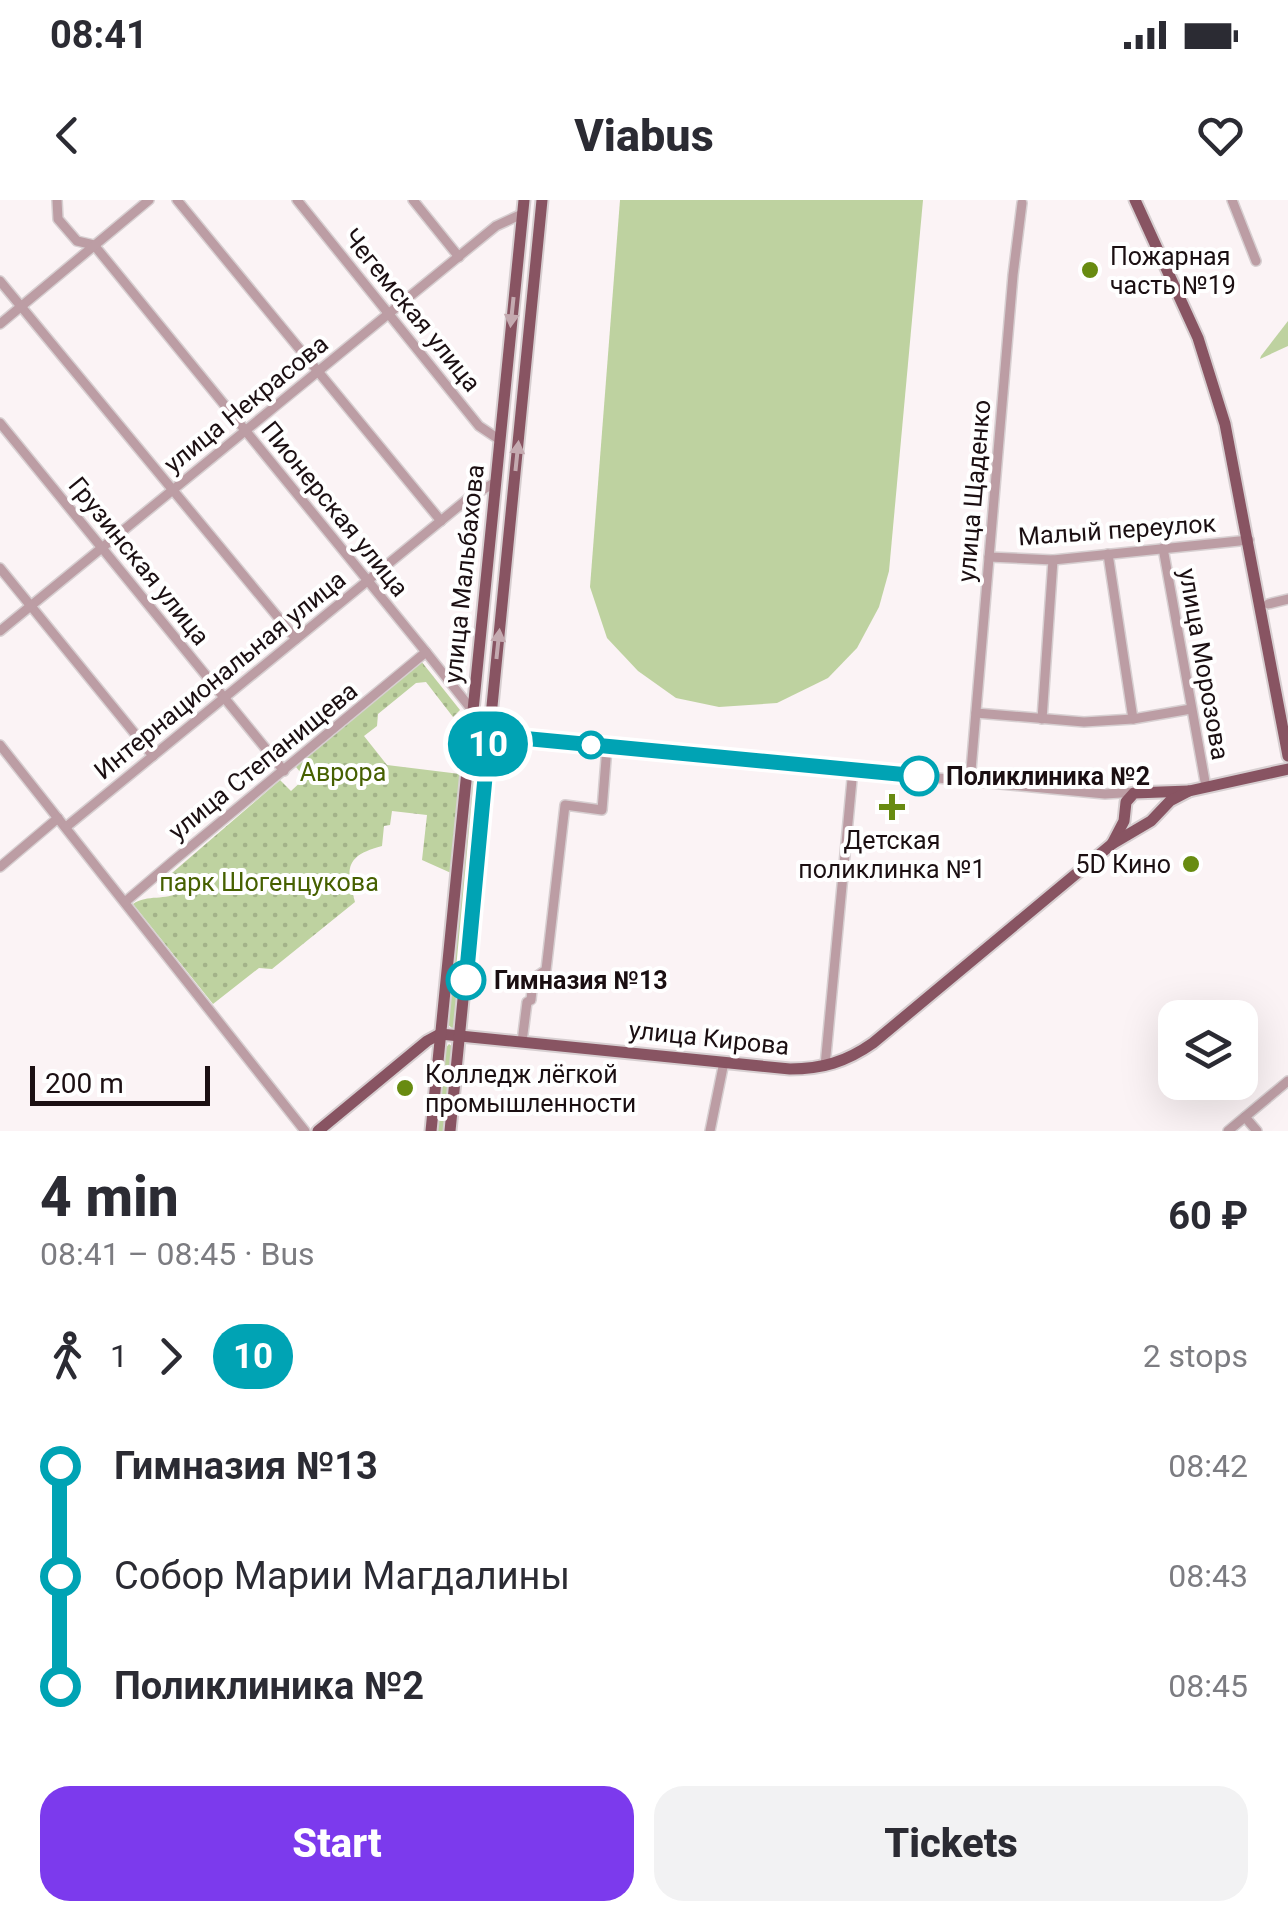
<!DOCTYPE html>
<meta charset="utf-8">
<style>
:root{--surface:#fff;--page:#f2f2f3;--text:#2b2b33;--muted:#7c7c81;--accent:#7c3aed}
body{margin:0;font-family:Roboto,sans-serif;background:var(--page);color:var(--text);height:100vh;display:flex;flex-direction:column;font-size:38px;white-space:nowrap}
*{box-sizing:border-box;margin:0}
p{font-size:32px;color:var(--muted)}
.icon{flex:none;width:55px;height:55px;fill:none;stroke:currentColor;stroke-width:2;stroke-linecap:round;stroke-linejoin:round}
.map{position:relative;height:931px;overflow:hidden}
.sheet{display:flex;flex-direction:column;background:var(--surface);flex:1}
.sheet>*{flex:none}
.badge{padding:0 20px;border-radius:32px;font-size:35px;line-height:65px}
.fabs{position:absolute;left:1158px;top:800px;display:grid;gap:20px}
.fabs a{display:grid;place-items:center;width:100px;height:100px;border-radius:20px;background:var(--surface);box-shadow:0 10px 40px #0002;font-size:50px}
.scale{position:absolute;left:30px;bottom:25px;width:180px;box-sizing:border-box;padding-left:10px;border:5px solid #1b0f12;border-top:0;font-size:28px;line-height:35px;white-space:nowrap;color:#1b0f12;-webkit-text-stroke:8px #fff;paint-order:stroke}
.map>.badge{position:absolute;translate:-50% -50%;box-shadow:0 0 0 5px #fff}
.legs{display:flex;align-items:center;gap:15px;height:110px;padding:0 40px;font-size:32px}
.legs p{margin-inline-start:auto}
.summary{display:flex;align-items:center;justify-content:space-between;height:170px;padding:0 40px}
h1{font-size:55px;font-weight:800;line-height:75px}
.action{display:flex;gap:20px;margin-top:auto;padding:20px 40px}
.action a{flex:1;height:115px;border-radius:30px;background:var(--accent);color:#fff;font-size:40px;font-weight:800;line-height:115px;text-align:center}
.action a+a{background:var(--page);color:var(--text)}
ul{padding:0 40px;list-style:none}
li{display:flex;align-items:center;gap:35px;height:110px;font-size:38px}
li i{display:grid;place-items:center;width:15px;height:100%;margin:0 12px;background:currentColor}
li i::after{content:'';width:25px;height:25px;margin:-12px;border:8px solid;border-radius:50%;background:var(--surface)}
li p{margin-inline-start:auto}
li:first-child i{background:linear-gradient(#0000 50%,currentColor 0)}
li:last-child i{background:linear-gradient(currentColor 50%,#0000 0)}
.status{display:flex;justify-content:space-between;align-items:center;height:70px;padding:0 50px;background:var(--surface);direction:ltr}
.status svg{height:28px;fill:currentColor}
header{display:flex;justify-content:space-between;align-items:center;height:130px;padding:0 40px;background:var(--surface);font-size:45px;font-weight:800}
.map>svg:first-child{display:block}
.grass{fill:#bed2a0}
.park{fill:url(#park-dots)}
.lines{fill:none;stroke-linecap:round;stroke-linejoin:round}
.minor-casing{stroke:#d7cfd1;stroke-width:12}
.major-casing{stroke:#d7cfd1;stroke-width:15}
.minor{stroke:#bc9da4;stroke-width:9}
.major{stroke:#885462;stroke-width:11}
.oneway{fill:#c4aab0}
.line-1-casing{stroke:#fff;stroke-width:22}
.line-1{stroke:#00a3b4;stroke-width:15}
.poi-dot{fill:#688b11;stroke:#fff;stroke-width:4}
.stop-1-dot{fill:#fff;stroke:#00a3b4;stroke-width:5}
.labels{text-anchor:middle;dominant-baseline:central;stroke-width:8;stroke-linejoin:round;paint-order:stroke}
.poi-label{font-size:25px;fill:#1b0f12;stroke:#fff;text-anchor:start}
.street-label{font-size:25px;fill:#1b0f12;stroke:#fff}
.park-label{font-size:25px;fill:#466000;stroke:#fff}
.stop-label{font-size:25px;font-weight:bold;fill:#1b0f12;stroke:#fff;text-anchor:start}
</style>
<div class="status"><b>08:41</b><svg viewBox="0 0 49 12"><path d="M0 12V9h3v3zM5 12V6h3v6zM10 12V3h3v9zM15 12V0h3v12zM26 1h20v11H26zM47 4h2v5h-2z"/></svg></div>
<header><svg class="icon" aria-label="back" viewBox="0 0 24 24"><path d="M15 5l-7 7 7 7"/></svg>Viabus<svg class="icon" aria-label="heart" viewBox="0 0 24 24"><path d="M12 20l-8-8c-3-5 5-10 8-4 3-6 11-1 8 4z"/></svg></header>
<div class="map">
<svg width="1288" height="931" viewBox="0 0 1288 931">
<defs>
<pattern id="park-dots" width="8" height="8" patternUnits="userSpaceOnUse" patternTransform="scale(2.5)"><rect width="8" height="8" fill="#bed2a0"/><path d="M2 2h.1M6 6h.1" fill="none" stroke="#a3b389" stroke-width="1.8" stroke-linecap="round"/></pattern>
</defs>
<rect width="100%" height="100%" fill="#fbf3f5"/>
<g class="grass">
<polygon points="620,0 923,0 889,371 879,407 857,448 828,478 777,503 719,507 676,498 638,471 607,438 590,387"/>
<polygon points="1288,121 1288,146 1260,159 1261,156"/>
<polygon points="479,534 484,540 455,827 452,828 446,823 476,535"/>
<polygon points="449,844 454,848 446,931 436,931 445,849"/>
</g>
<path class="park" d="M421 461 460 510 453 517 426 482 416 483 378 514 377 526 364 536 387 565 460 574 451 673 422 660 427 615 392 611 390 625 384 626 382 646C344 656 346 669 355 702L272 769 259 768 213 804 133 704C147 694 166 701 180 692V685L172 673 280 580 291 591 305 578 296 567Z"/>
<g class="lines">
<defs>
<g id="minor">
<polyline points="57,0 58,19 77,41 94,45 426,452 472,510 480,528 489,535 1105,594 1137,592"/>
<polyline points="177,0 441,321"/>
<polyline points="297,0 479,226 500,240"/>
<polyline points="413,0 459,57"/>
<polyline points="1232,0 1256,61"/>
<polyline points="0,81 296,439"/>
<polyline points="0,124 149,0"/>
<polyline points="0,223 284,571"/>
<polyline points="1163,348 1206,587"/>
<polyline points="1108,354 1133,519"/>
<polyline points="989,357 1053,360 1249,340"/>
<polyline points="0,368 153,556"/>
<polyline points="1268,404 1288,399"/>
<polyline points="0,431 496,26 522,14"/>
<polyline points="976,513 1084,522 1133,519 1191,509"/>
<polyline points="1042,519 1053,360"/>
<polyline points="0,545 305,931"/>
<polyline points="970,582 1013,75 1022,3"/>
<polyline points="66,627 470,297 496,282"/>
<polyline points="0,667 58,618"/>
<polyline points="125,702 172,662 426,452"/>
<polyline points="522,842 527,802 531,800 533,779 546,770 565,605 602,610 607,547"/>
<polyline points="825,866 853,569"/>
<polyline points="1245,917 1257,931"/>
<polyline points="710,931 724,862"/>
<polyline points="1228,931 1288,881"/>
</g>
<g id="major">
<polyline points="1135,0 1198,138 1225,224 1288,556"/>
<polyline points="1112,644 1124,621 1126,602 1134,593 1189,591 1288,569"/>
<path d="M318 931 427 841 440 834 790 869C822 869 846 862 873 843L1112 644 1151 621 1170 601 1189 591"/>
<polyline points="431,931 524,0"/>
<polyline points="450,931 542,0"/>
</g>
</defs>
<use href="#minor" class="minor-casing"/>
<use href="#major" class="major-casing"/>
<use href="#minor" class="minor"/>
<use href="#major" class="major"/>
</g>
<defs><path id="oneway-solid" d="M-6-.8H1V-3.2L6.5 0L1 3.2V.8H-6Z" transform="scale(2.5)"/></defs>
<g class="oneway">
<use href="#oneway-solid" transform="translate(512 112) rotate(96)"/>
<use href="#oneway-solid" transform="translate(517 256) rotate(-84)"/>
<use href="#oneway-solid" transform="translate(498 444) rotate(-84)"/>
</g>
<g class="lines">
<defs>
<polyline id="line-1" points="466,780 489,535 919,576"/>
</defs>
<use href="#line-1" class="line-1-casing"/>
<use href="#line-1" class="line-1"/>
</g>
<g class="poi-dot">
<circle cx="1090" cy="70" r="10"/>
<path d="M887 592h10v10h10v10h-10v10h-10v-10h-10v-10h10z"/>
<circle cx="1191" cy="664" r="10"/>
<circle cx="405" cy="888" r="10"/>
</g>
<g class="stop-1-dot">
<circle cx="591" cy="545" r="12"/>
<circle cx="919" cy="576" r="18"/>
<circle cx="466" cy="780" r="18"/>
</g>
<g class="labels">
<g class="poi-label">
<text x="1110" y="56">Пожарная<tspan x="1110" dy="29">часть №19</tspan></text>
<text x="892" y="640" text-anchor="middle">Детская<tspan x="892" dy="29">поликлинка №1</tspan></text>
<text x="1171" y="664" text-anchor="end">5D Кино</text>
<text x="425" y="874">Колледж лёгкой<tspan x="425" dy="29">промышленности</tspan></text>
</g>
<g class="street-label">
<text transform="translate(412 110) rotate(51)">Чегемская улица</text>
<text transform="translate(246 204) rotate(-39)">улица Некрасова</text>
<text transform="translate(974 291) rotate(-85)">улица Щаденко</text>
<text transform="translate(335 309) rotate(51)">Пионерская улица</text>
<text transform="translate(1117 330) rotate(-4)">Малый переулок</text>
<text transform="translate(139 361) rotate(51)">Грузинская улица</text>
<text transform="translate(464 374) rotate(-84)">улица Мальбахова</text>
<text transform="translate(1204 464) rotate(80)">улица Морозова</text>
<text transform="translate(220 475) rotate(-39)">Интернациональная улица</text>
<text transform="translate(263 561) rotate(-39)">улица Степанищева</text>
<text transform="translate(709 838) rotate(6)">улица Кирова</text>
</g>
<g class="park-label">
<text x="343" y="572">Аврора</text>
<text x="269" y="682">парк Шогенцукова</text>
</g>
<g class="stop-label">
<text x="946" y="576">Поликлиника №2</text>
<text x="494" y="780">Гимназия №13</text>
</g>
</g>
</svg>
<div class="fabs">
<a><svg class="icon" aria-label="layers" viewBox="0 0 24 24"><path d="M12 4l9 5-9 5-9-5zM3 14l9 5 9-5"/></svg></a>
</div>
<div class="scale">200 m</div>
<b class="badge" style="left:488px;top:544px;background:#00a3b4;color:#fff">10</b>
</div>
<section class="sheet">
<div class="summary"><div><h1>4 min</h1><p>08:41 – 08:45 · Bus</p></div><b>60 ₽</b></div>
<div class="legs"><svg class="icon" aria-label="walk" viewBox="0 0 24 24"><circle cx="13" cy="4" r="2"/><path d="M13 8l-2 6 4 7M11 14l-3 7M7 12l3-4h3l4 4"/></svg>1<svg class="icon" aria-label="forward" viewBox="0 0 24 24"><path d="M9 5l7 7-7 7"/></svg><b class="badge" style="background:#00a3b4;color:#fff">10</b><p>2 stops</p></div>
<ul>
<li><i style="color:#00a3b4"></i><b>Гимназия №13</b><p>08:42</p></li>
<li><i style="color:#00a3b4"></i><span>Собор Марии Магдалины</span><p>08:43</p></li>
<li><i style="color:#00a3b4"></i><b>Поликлиника №2</b><p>08:45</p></li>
</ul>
<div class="action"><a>Start</a><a>Tickets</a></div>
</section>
